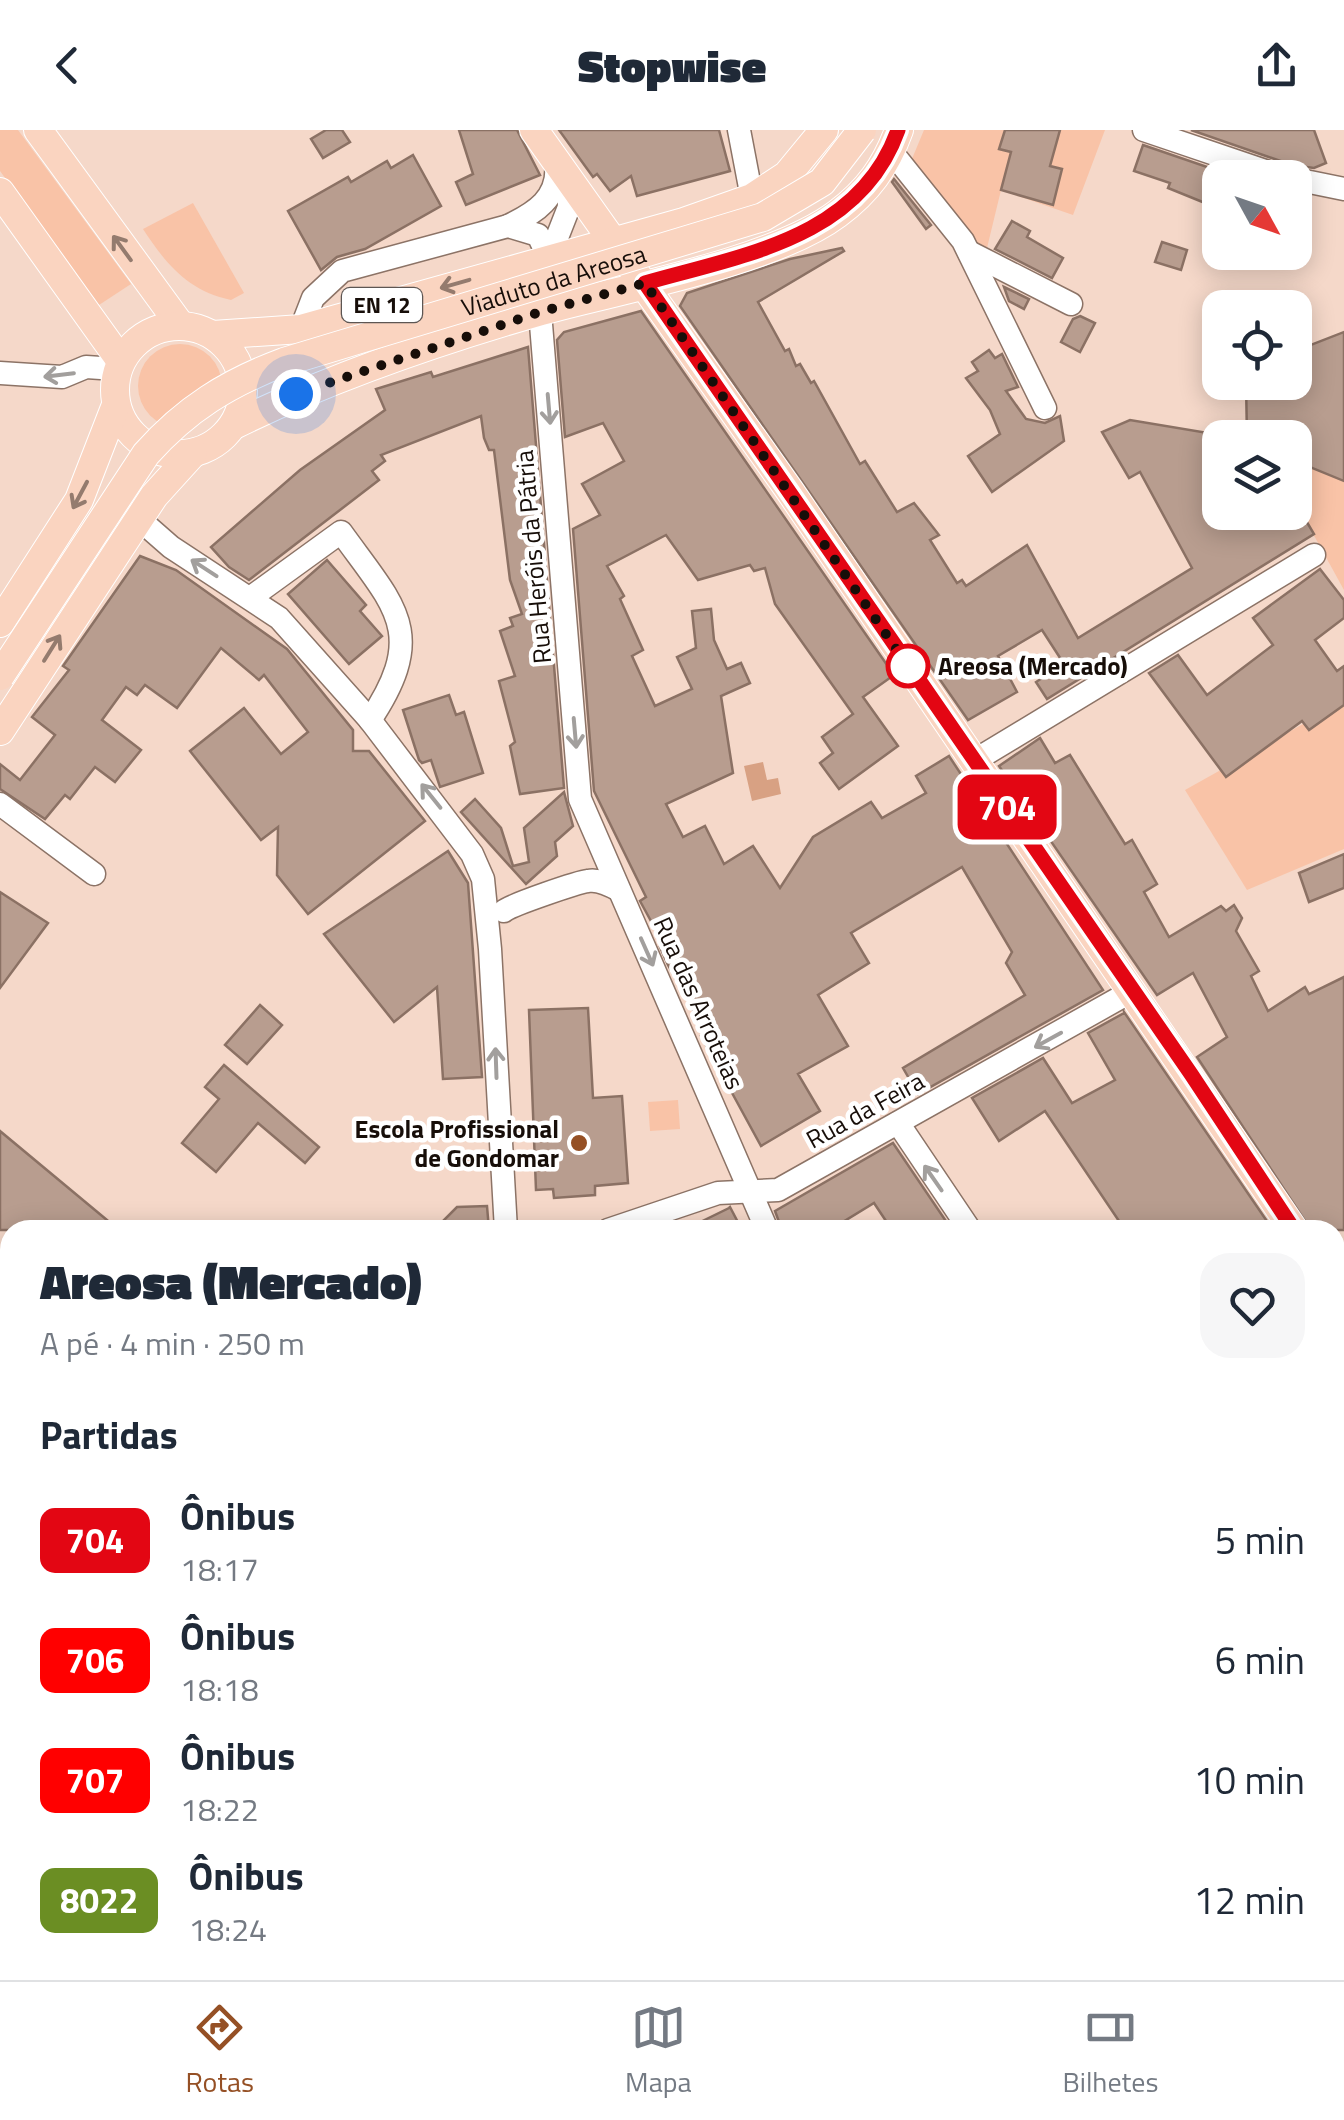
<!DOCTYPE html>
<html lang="pt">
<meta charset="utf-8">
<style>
:root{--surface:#fff;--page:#f6f6f7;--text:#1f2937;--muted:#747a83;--line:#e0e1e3;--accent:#955025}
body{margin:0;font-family:"Titillium Web",sans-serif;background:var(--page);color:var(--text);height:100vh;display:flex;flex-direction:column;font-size:38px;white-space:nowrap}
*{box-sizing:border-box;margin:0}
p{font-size:32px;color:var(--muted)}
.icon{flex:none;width:55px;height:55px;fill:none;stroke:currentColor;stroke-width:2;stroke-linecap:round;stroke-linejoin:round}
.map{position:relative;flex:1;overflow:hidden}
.sheet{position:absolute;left:0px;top:1090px;width:1345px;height:760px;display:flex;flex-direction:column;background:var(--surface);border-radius:30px 30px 0 0;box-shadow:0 5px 25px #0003}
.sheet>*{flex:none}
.badge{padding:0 20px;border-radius:15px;font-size:35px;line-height:65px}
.needle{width:65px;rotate:130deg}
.fabs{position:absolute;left:1202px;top:30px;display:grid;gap:20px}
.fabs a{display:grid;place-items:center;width:110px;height:110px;border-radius:20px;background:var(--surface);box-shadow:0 5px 25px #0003;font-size:50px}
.you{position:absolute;width:50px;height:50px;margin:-25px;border:8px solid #fff;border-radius:50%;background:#1a73e8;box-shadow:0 0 0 15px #1a73e833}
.map>.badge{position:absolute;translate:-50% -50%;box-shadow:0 0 0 5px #fff}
h2{padding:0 40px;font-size:38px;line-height:90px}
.round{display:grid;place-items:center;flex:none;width:105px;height:105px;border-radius:30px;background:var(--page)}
.overview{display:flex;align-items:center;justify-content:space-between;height:170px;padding:0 40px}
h1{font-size:48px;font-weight:800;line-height:75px}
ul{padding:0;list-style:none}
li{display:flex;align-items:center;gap:30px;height:120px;padding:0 40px}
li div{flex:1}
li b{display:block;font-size:38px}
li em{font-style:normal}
li .badge{min-width:110px;font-weight:700;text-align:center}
header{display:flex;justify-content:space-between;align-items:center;height:130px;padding:0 40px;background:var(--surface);font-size:45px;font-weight:800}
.tab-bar{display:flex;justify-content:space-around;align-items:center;height:140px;border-top:2px solid var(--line);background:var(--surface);font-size:28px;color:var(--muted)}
.tab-bar a{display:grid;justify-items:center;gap:5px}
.tab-bar .selected{color:var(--accent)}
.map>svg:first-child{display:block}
.green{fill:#f9c3a7}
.water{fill:#d8a183}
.building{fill:#b89d8f;stroke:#8b7164;stroke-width:2.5}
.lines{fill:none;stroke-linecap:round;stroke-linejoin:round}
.minor-casing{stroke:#8c7366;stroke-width:25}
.major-casing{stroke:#fff;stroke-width:30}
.minor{stroke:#fff;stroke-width:22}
.major{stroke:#fad4c0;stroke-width:28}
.major-bridge-casing{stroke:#fff;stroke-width:30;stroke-linecap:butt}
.major-bridge{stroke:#fad4c0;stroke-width:28}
.oneway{stroke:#947b6e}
.oneway2{stroke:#a29f9d}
.line-casing{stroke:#fff;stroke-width:22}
.line{stroke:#e30613;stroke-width:15}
.walk{stroke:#170e09;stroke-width:10;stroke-dasharray:0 18}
.stop-dot{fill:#fff;stroke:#e30613;stroke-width:5}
.poi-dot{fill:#955025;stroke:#fff;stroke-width:4}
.labels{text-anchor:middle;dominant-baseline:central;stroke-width:9;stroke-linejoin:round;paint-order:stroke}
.shield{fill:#fff;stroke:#5d5653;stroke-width:2.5}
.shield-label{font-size:22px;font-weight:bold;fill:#170e09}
.street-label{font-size:25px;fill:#170e09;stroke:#fff}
.stop-label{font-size:25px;font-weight:bold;fill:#170e09;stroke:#fff;text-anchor:start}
.poi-label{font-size:25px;font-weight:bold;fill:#170e09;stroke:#fff;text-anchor:end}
</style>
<header><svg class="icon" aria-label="back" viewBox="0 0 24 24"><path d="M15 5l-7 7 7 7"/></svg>Stopwise<svg class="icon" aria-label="share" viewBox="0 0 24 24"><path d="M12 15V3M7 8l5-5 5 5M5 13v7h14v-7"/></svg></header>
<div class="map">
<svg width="1344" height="1850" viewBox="0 0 1344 1850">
<rect width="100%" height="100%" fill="#f5d8c9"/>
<g class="green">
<polygon points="0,0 18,0 131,154 99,175 0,41"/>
<polygon points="924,0 1105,0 1073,85 1001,60 987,118 975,112 909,36"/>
<path d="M193 73 244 163 231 170C188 161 166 134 143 99Z"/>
<circle cx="180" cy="256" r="42"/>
<polygon points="1295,331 1344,351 1344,460 1295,371"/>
<polygon points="1344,571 1344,719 1247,760 1185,660"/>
<polygon points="678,970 680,999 650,1001 648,972"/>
</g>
<polygon class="water" points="763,632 767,650 778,648 781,664 752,671 744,636"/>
<g class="building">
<polygon points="326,0 342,0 350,12 323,28 311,9"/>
<polygon points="459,0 517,0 540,45 466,75 456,52 473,44"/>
<polygon points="559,0 719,0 730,41 637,66 631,46 610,61 597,44 593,47"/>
<polygon points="1005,0 1060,0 1050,36 1062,39 1053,75 1001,60 1011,22 999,19"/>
<polygon points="1191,0 1314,0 1326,33 1314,38 1292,35"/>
<polygon points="1143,15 1216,40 1205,73 1168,58 1170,53 1134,41"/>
<polygon points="413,25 441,76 365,119 337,127 321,140 288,81 348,47 351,52 387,31 391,38"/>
<polygon points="894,49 931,95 926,99 892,52"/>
<polygon points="1012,91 1030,101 1027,107 1063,128 1052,148 995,119"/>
<polygon points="1162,112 1187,120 1181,140 1155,132"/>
<polygon points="842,118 844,121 758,172 785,221 789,219 796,236 800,234 811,253 814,251 860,334 865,331 897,382 914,373 939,405 930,410 957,453 962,450 966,456 1027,415 1078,508 1192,438 1140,342 1129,348 1102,302 1130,290 1220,305 1220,382 1301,382 1314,404 1047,569 1036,552 1064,534 1042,500 998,526 1017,562 968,590 680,176 687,163 790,129"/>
<polygon points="1004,157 1029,169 1024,179 1009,171"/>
<polygon points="641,181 894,545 863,567 898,616 839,659 820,633 833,623 822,607 853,584 775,474 765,438 754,441 750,435 698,450 666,405 607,436 624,466 620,469 643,520 632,526 655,576 692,559 677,527 696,518 692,481 711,479 714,510 727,539 741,533 750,553 721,566 733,643 666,674 683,707 705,696 724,734 753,716 780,758 813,707 871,672 882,688 926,663 916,646 949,626 1103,860 918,964 903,938 1025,865 1006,833 1012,822 962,737 851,803 869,833 818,865 848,916 798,944 820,981 761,1016 701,906 706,903 668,835 660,817 664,815 640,771 646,767 594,661 573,399 600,385 582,354 624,331 603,293 565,307 557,210 564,202"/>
<polygon points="1080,186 1095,193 1080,222 1061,212 1073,189"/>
<polygon points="1344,202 1344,351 1295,331 1295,308 1247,308 1246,252 1295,252 1295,221"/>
<polygon points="528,217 564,658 520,664 510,616 515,612 499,551 515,546 500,501 513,496 510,488 522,484 510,450 494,320 489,320 484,308 481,286 381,325 385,331 372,341 379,350 249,450 229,437 211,417 300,340 385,280 376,259 431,242 433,247"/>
<polygon points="989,220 995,228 1002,224 1018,257 1006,261 1026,289 1045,293 1060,286 1064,311 992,362 968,326 1000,304 990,280 966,248 978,241 972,232"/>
<polygon points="140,426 176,440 287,519 353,600 353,621 369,621 425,691 308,784 277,745 278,697 261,710 190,621 244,578 281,624 308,602 264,545 259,550 221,518 177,578 145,555 137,565 126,557 102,590 141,620 115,652 95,637 70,669 65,665 45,689 0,659 0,634 20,650 55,605 32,587 69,540 63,536"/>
<polygon points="327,430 366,475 360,481 382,506 349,534 288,464"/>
<polygon points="1320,439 1344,470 1344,488 1315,510 1337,541 1344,536 1344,575 1309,600 1302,591 1226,647 1149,543 1178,525 1207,565 1273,515 1253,488"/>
<polygon points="449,565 456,585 464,582 483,643 440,657 431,630 422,633 419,630 403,580"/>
<polygon points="1040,608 1055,633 1070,625 1125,714 1132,710 1157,754 1144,762 1169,807 1221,776 1226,781 1234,775 1242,788 1236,801 1259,841 1251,846 1268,881 1305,857 1309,864 1344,847 1344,1100 1311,1100 1197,927 1227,907 1193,843 1157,865 999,636"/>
<polygon points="564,662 573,696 555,712 557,726 526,754 461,682 475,669 501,698 513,736 529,732 524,698"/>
<polygon points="448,721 468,753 482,947 443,949 437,857 394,892 324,804"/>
<polygon points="1344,724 1344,758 1309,772 1299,743"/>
<polygon points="0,762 48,793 0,858"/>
<polygon points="260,875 282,895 247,934 225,915"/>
<polygon points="588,878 593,968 622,966 628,1053 595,1056 595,1065 554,1068 553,1059 536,1060 529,880"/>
<polygon points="1124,883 1124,882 1273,1100 1125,1100 1045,981 999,1011 972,968 1043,928 1072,973 1115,950 1088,903"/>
<polygon points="224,935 319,1017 305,1033 258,993 216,1042 182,1013 219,969 205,957"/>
<polygon points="0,1001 119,1100 0,1100"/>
<polygon points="893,1013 952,1100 892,1100 874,1073 843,1092 848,1100 782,1100 775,1081"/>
<polygon points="487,1076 489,1100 434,1100 457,1077"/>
<polygon points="730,1077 742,1100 684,1100 729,1078"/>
</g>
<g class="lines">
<defs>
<g id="minor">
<polyline points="739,0 752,68"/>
<polyline points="1144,0 1286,48"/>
<polyline points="891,21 963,111 1045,278"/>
<polyline points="568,47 569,77 549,128 540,182 580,669 767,1100"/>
<polyline points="1295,49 1344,59"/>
<path d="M508 96C535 83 560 68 556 33"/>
<polyline points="969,122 1071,174"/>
<polyline points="301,199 313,168 342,141 508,96 538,105 549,128"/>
<polyline points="0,243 62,247 86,237 116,239"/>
<polyline points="139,389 171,417 279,488 370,590 472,724 483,749 490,819 506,1100"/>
<path d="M250 468 341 402C394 476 429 502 370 590"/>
<polyline points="974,631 1314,425"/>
<polyline points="0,674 94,744"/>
<path d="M504 781C511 775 578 752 588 751 599 749 610 755 619 760"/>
<polyline points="898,993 970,1100"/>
<polyline points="608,1100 718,1063 778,1060 1132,861"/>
<polyline points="0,1225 10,1232"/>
<polyline points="1335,1404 1344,1408"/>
<polyline points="1335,1642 1344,1634"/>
<polyline points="915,1840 917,1850"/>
<polyline points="353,1850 354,1840"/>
</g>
<g id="major">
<polyline points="38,0 181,196"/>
<polyline points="534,0 790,361 1294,1100"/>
<polyline points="0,62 121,231"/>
<circle cx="179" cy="260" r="64"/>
<polyline points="213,205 301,199 684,92 752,68 787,45 824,0"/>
<path d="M234 295C331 247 437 211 541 181 621 159 773 132 837 84 868 61 886 36 899 0"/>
<polyline points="0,493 79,370 116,275"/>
<polyline points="0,601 154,366 193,323"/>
<polyline points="1335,1165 1344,1179"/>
</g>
</defs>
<use href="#minor" class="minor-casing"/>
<use href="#major" class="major-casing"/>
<use href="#minor" class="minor"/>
<use href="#major" class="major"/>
<defs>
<g id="major-bridge">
<path id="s1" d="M0 546 146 324C186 279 228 253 284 232L763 87 822 52 862 0"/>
</g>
</defs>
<use href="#major-bridge" class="major-bridge-casing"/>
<use href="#major-bridge" class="major-bridge"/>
</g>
<defs><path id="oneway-shaft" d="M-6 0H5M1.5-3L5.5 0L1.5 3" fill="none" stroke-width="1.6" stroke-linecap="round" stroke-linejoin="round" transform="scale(2.5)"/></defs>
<g class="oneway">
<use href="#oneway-shaft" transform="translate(122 118) rotate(-126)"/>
<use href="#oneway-shaft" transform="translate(455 154) rotate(164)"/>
<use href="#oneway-shaft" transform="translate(80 365) rotate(118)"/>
<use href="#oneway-shaft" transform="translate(52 518) rotate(-58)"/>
</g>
<g class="oneway2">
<use href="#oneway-shaft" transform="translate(59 245) rotate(173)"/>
<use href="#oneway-shaft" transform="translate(549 279) rotate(85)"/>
<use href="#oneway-shaft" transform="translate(204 438) rotate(-147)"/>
<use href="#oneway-shaft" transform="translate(575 603) rotate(85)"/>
<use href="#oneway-shaft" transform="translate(431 666) rotate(-129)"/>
<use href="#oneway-shaft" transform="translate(647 822) rotate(66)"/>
<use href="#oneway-shaft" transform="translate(1048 910) rotate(151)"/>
<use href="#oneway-shaft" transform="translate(496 933) rotate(-92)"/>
<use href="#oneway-shaft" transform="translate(933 1048) rotate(-125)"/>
</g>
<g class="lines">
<defs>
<path id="line" d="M898 0C860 108 743 125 645 153L1191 944 1294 1100"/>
</defs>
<use href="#line" class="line-casing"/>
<use href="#line" class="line"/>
<polyline class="walk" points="296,264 540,182 645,153 916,548 908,536"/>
</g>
<circle class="stop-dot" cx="908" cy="536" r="20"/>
<circle class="poi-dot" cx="579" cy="1013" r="10"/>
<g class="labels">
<rect class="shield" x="342" y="158" width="80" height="34" rx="8"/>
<g class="shield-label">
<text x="382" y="175">EN 12</text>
</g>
<g class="street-label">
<text stroke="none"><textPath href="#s1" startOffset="715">Viaduto da Areosa</textPath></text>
<text transform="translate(533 427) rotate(-95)">Rua Heróis da Pátria</text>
<text transform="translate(699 873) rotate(66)">Rua das Arroteias</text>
<text transform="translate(865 980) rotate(-29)">Rua da Feira</text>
</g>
<g class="stop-label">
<text x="938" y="536">Areosa (Mercado)</text>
</g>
<g class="poi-label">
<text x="559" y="999">Escola Profissional<tspan x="559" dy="29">de Gondomar</tspan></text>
</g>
</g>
</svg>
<div class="fabs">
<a><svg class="needle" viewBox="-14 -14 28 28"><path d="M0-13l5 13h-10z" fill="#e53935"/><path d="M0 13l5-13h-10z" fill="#747a83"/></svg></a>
<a><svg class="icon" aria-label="locate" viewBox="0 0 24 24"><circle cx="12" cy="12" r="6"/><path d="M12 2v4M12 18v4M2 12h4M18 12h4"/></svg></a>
<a><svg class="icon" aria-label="layers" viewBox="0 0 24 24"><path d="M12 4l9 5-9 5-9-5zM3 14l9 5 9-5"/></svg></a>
</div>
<div class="you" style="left:296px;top:264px"></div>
<b class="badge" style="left:1007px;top:677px;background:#e30613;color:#fff">704</b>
<section class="sheet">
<div class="overview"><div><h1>Areosa (Mercado)</h1><p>A pé · 4 min · 250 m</p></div><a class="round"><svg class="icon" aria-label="heart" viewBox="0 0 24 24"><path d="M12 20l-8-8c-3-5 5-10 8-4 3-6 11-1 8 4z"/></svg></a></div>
<h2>Partidas</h2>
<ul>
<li><span class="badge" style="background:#e30613;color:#fff">704</span><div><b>Ônibus</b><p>18:17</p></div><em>5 min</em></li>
<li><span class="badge" style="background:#f00;color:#fff">706</span><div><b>Ônibus</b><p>18:18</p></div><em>6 min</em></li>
<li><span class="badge" style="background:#f00;color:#fff">707</span><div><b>Ônibus</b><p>18:22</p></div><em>10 min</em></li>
<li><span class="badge" style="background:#6b8e23;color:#fff">8022</span><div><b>Ônibus</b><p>18:24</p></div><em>12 min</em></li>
</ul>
</section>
</div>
<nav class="tab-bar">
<a class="selected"><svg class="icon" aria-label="directions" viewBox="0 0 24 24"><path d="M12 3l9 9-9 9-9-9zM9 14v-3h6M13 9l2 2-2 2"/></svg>Rotas</a>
<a><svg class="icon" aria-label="map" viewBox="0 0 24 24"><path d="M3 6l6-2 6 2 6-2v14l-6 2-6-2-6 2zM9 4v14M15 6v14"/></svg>Mapa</a>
<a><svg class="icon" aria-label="tickets" viewBox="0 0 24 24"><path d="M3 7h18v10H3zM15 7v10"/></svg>Bilhetes</a>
</nav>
